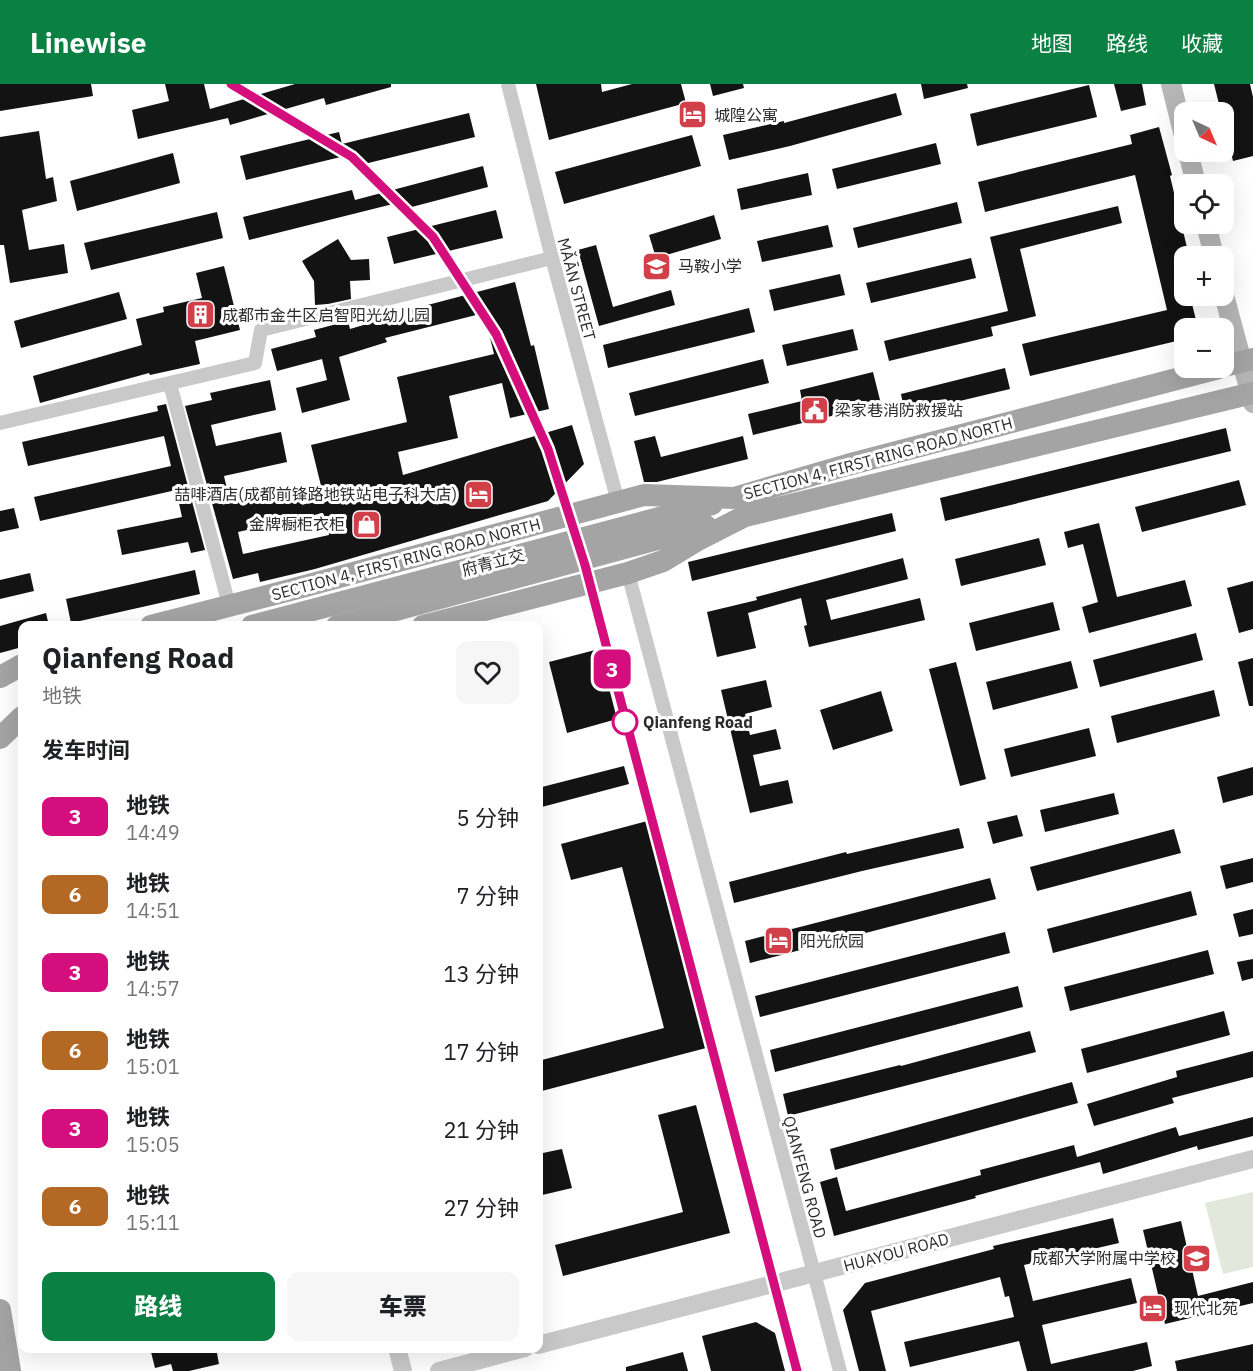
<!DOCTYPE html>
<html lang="zh">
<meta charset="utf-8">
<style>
:root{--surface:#fff;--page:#f6f6f6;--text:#202124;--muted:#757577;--accent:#0b8043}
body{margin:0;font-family:"IBM Plex Sans","Noto Sans SC",sans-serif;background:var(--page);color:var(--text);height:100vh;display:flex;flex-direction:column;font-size:22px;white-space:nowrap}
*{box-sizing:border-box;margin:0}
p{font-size:20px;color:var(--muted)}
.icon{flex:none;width:33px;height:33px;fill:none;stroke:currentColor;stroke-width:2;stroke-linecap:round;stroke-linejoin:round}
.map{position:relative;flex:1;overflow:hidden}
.side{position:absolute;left:18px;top:537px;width:525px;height:732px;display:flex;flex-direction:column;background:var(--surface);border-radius:12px;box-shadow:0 6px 24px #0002}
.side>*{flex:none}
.badge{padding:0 12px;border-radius:9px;font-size:21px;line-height:39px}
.needle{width:39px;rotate:136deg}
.fabs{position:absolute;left:1174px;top:18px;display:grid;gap:12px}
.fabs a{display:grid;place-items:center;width:60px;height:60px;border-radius:12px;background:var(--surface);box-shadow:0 6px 24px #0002;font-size:30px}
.map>.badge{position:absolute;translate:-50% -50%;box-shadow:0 0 0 3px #fff}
h2{padding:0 24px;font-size:22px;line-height:54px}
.round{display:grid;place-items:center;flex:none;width:63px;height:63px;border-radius:12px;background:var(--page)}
.summary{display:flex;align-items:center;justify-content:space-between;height:102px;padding:0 24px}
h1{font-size:28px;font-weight:800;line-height:45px}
.action{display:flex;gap:12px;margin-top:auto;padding:12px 24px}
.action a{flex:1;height:69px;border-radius:12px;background:var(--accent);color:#fff;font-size:24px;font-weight:800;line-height:69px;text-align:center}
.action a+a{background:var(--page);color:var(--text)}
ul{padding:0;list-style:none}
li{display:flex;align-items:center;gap:18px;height:78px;padding:0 24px}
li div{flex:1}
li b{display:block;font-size:22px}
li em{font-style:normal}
li .badge{min-width:66px;font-weight:700;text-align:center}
header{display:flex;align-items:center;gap:36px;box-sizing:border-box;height:84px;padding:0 30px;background:var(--accent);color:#fff}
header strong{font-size:28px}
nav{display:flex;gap:33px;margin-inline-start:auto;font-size:21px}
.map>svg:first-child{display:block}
.pitch{fill:#e2e8db}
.building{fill:#131313;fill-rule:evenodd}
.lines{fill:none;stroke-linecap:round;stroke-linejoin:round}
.minor{stroke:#c9c9c9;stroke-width:14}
.tertiary{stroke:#c9c9c9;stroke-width:18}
.secondary{stroke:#b6b6b6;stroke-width:20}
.primary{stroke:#a4a4a4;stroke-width:22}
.primary-bridge{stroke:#a4a4a4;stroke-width:22}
.line-casing{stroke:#fff;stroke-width:14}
.line{stroke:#d40f7d;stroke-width:9}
.stop-dot{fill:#fff;stroke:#d40f7d;stroke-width:3}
.labels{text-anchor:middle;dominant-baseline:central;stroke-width:6;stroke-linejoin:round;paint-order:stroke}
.poi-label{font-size:16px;fill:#2c2c2c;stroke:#fff;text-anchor:start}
.street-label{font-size:16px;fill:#2c2c2c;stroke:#fff}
.stop-label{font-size:16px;font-weight:bold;fill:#2c2c2c;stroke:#fff;text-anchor:start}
</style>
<header>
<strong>Linewise</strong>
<nav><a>地图</a><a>路线</a><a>收藏</a></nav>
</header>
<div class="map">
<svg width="1253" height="1287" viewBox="0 0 1253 1287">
<rect width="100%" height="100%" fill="#fff"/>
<polygon class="pitch" points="1253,1108 1253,1183 1223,1190 1205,1119"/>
<g class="building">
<polygon points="0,0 91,0 93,12 0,27"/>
<polygon points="165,0 204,0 210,25 295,0 391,0 391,3 326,21 324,14 230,41 228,34 138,55 132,26 169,17"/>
<polygon points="536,0 601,0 602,8 632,0 681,0 686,19 549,56"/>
<polygon points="710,0 743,0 744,4 713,12"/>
<polygon points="921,0 967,0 968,4 924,15"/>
<polygon points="1114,0 1142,0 1146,21 1121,27"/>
<polygon points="1214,0 1250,0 1253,13 1253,72 1233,77 1224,40 1224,28 1221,28"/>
<polygon points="1089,1 1097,33 977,62 970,30"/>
<polygon points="896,9 902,31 790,62 729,76 723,51 784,37 784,39"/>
<polygon points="469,29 475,53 356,82 353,70 246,96 240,72 339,48 342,60"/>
<polygon points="1159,43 1172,91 1170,92 1189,172 1185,172 1185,222 1192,220 1198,244 1185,244 1185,255 1030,292 1022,260 1167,226 1135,91 985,128 978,98 1132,60 1130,51"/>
<polygon points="39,47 46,95 53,93 57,117 22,126 29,166 64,160 68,189 10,199 4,161 0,161 0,53"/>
<polygon points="692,51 701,82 564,120 555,88"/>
<polygon points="936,59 941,80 837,105 832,85"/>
<polygon points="173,69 180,99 77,127 70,97"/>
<polygon points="483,82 488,103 404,125 401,118 249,156 243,133 352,106 355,116"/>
<polygon points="808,89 812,111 741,126 737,105"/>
<polygon points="957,118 962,139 858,164 853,144"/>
<polygon points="1118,122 1122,139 1020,165 1036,232 991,243 993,252 889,277 884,257 1008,227 990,153"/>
<polygon points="496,126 503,154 394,180 387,153"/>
<polygon points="217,128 223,154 91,186 84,159"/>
<polygon points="714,131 721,155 656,174 649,151"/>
<polygon points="828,141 833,163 762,178 757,157"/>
<polygon points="338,155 351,176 369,175 370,196 350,197 351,215 328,220 315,221 314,197 302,177"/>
<polygon points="596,161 613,223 671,206 675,221 599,242 578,166"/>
<polygon points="971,174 976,194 871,219 866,199"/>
<polygon points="224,182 240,246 195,257 200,280 150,291 149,289 40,319 33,292 142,261 136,235 164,228 163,223 202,214 196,189"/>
<polygon points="840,190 845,211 774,227 769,206"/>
<path d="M515 198 531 262 534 261 549 325 510 334 502 299 449 312 458 354 398 368 403 391 572 341 584 380 548 417 315 485 260 498 258 489 233 495 185 322 212 316 210 309 270 296 276 326 211 341 216 362 281 348 287 378 224 392 230 418 299 403 302 421 324 414 311 361 407 338 397 293 494 270 484 229 385 254 387 258 339 273 350 316 302 329 296 304 327 296 322 275 277 287 271 265 316 253 314 246 348 237 350 245 387 234 386 232ZM323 429 329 451 243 470 238 448Z"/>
<polygon points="119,208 127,235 21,264 14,237"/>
<polygon points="749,224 755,248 608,284 603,261"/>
<polygon points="853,245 858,266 787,282 782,261"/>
<polygon points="763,275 769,299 635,332 629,309"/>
<polygon points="1005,284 1010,305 905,330 901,310"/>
<polygon points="873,288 883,328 870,331 869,323 753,351 748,330 802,317 800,306"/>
<polygon points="166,320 205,466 191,469 188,458 122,471 117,446 182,433 176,406 40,437 34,413 171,382 164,352 28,382 22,358 158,327 157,322"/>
<polygon points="1226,344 1231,367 945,437 940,414"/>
<polygon points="655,352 661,373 743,352 748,375 657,398 644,398 634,357"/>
<polygon points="1239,396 1246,421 1142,448 1135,423"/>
<polygon points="14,424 19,444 0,448 0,427"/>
<polygon points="892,429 896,447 692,497 688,478"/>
<polygon points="1099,439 1117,513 1185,496 1192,522 1089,549 1082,523 1098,518 1083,460 1068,464 1064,448"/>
<polygon points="1039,454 1046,481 961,502 955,475"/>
<polygon points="903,474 908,495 826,516 831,536 920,514 925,536 809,563 804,542 807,541 801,514 748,529 756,564 717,573 707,528 757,516 756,513"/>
<polygon points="195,486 200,510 71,539 66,515"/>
<polygon points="30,489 34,507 0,515 0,496"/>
<polygon points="1253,497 1253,545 1239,549 1227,504"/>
<polygon points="1053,518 1060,546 976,567 969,539"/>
<polygon points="46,529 49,542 22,542 22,563 0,569 0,542"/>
<polygon points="1196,549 1203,576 1100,603 1093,576"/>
<polygon points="599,565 617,635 567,649 549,578"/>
<polygon points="1253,574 1253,622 1249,622 1238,578"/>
<polygon points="1071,577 1078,604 993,626 986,598"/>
<polygon points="956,578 986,695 960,702 929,585"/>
<polygon points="766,596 772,623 745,630 750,651 776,645 781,665 753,671 760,702 788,696 793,719 750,729 721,606"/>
<polygon points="1214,606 1220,632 1117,659 1111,632"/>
<polygon points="881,607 893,647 833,666 820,626"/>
<polygon points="1089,644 1096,672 1011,693 1004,665"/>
<polygon points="624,682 629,700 538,724 538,704"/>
<polygon points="1253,683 1253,711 1223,719 1217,693"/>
<polygon points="1114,709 1119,730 1045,748 1040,726"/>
<polygon points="1017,731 1023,752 993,760 987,738"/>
<polygon points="651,736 710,963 538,1008 538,977 664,944 622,783 571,796 561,760"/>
<polygon points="959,744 964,764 862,787 734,819 729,798 846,768 847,770"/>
<polygon points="1174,745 1181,769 1037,807 1030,783"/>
<polygon points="1253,774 1253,798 1226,805 1220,782"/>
<polygon points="990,794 996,815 750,879 745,857"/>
<polygon points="1191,807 1197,831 1053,869 1047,845"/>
<polygon points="1253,825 1253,850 1239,853 1233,830"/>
<polygon points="1005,848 1010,869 760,933 755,912"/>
<polygon points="1208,866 1214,890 1070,927 1064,903"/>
<polygon points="1253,875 1253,894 1242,897 1237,878"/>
<polygon points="1018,902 1023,923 775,988 770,966"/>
<polygon points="1224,927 1230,951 1087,989 1081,965"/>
<polygon points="1030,947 1036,968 788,1032 783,1010 900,981 901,982"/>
<polygon points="1253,967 1253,993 1172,1014 1174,1019 1094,1042 1087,1020 1177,993 1176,987"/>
<polygon points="1072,998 1078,1019 835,1086 830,1065"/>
<polygon points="696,1021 730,1149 563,1192 555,1161 683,1128 658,1031"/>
<polygon points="1253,1033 1253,1052 1198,1066 1197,1062 1103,1090 1100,1078 975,1112 976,1114 834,1152 820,1098 837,1093 846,1127 981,1091 980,1086 1074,1061 1077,1073 1176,1043 1179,1052"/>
<polygon points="562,1065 572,1104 538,1112 538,1070"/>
<polygon points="1113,1134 1119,1159 1024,1181 1033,1217 1131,1194 1137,1219 1042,1241 1051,1280 1147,1258 1152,1282 1133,1287 1027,1287 1019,1257 910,1283 904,1258 1014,1233 1009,1212 1005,1213 1000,1193 871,1227 886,1287 859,1287 843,1226 865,1199 994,1165 993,1162"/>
<polygon points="1181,1137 1198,1212 1253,1198 1253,1219 1165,1240 1143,1146"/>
<polygon points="756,1238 775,1249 785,1287 711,1287 702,1252"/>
<polygon points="1253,1260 1253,1287 1177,1287 1175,1277"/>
<polygon points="150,1264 216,1264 219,1280 189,1287 173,1287 171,1280 155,1284"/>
<polygon points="683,1268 688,1287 626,1287 626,1283"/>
</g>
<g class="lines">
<g class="minor">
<polyline points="508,0 552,174 618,418"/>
<polyline points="170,300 229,521"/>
<polyline points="0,339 255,279 261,246 552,174"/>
<polyline points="628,489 840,1287"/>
</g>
<g class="tertiary">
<polyline points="538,1261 1253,1075"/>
<polyline points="397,1264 403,1287"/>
<polyline points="439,1287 525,1264"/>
</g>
<g class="secondary">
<polyline points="1171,0 1185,56"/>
<polyline points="1188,68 1196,100"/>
<polyline points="1206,140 1214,172"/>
<polyline points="1224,211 1253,319"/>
</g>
<g class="primary">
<polyline points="1224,282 1253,275"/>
<polyline points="151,542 294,505 644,411 734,414 847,381 1219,284"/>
<polyline points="252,542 712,420"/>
<polyline points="337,542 706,442"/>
<polyline points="423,542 628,489 663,477 696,457 745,432 1253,309"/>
<polyline points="0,593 22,581"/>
<polyline points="0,1226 10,1287"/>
</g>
<polyline class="primary-bridge" points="0,654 22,633"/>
</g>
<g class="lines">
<defs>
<polyline id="line" points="231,0 352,73 433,153 496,250 548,365 585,481 797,1287"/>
</defs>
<use href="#line" class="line-casing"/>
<use href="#line" class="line"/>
</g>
<defs>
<symbol id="hotel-square" viewBox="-11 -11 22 22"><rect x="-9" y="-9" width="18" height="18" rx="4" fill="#d14049" stroke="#fff"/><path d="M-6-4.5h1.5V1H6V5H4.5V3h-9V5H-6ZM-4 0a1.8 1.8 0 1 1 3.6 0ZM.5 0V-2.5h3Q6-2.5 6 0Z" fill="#fff"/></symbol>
<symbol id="school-square" viewBox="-11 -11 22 22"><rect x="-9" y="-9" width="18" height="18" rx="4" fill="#d14049" stroke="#fff"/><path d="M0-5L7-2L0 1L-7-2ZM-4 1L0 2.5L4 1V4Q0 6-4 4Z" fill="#fff"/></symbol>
<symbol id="building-square" viewBox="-11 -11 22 22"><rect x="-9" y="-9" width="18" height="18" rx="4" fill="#d14049" stroke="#fff"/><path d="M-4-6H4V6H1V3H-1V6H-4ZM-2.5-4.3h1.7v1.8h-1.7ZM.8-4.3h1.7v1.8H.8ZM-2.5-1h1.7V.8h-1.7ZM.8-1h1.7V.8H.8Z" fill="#fff"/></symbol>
<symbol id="civic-square" viewBox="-11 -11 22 22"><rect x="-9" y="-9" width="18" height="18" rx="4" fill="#d14049" stroke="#fff"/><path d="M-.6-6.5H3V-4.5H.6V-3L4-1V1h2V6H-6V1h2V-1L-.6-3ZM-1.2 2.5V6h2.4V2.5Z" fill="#fff"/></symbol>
<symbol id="shop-square" viewBox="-11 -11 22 22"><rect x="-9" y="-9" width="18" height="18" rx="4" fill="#d14049" stroke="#fff"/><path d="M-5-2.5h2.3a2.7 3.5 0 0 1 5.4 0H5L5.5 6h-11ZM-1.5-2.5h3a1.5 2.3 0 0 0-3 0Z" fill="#fff"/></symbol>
</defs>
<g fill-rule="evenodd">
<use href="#hotel-square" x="676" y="14" width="33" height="33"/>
<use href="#school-square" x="640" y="166" width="33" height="33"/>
<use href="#building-square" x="184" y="214" width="33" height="33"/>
<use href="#civic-square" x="798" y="310" width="33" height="33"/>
<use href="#hotel-square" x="462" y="394" width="33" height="33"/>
<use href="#shop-square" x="350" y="424" width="33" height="33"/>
<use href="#hotel-square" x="762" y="840" width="33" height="33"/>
<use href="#school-square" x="1180" y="1158" width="33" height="33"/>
<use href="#hotel-square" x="1136" y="1208" width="33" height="33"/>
</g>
<circle class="stop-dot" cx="625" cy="638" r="12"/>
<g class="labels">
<g class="poi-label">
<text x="714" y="31">城隍公寓</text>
<text x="678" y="182">马鞍小学</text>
<text x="222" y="231">成都市金牛区启智阳光幼儿园</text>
<text x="835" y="326">梁家巷消防救援站</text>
<text x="457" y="410" text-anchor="end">喆啡酒店(成都前锋路地铁站电子科大店)</text>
<text x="345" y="440" text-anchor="end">金牌橱柜衣柜</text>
<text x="800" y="857">阳光欣园</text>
<text x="1176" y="1174" text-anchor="end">成都大学附属中学校</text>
<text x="1174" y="1224">现代北苑</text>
</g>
<g class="street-label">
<text transform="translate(577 205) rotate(75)">MǍĀN STREET</text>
<text transform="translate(878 374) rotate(-15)">SECTION 4, FIRST RING ROAD NORTH</text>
<text transform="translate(406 475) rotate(-15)">SECTION 4, FIRST RING ROAD NORTH</text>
<text transform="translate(493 478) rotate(-15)">府青立交</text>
<text transform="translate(805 1093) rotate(75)">QIANFENG ROAD</text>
<text transform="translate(896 1168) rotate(-15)">HUAYOU ROAD</text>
</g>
<g class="stop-label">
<text x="643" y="638">Qianfeng Road</text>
</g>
</g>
</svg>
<div class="fabs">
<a><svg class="needle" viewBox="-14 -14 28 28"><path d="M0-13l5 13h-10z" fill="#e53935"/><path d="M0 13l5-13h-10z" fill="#757577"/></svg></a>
<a><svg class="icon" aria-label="locate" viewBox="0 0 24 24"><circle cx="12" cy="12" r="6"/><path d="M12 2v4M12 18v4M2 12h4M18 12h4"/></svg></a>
<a>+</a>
<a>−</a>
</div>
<b class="badge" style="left:612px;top:585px;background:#d40f7d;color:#fff">3</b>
<section class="side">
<div class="summary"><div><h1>Qianfeng Road</h1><p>地铁</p></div><a class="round"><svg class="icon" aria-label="heart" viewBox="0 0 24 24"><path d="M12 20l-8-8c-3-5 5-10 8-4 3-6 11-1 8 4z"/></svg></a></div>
<h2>发车时间</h2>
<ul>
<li><span class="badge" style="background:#d40f7d;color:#fff">3</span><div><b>地铁</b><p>14:49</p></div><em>5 分钟</em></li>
<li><span class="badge" style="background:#b36924;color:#fff">6</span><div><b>地铁</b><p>14:51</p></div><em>7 分钟</em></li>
<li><span class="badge" style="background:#d40f7d;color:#fff">3</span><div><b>地铁</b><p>14:57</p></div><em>13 分钟</em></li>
<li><span class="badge" style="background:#b36924;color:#fff">6</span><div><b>地铁</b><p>15:01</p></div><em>17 分钟</em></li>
<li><span class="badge" style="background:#d40f7d;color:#fff">3</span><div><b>地铁</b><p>15:05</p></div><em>21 分钟</em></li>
<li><span class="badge" style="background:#b36924;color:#fff">6</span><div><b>地铁</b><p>15:11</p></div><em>27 分钟</em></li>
</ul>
<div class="action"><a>路线</a><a>车票</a></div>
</section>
</div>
